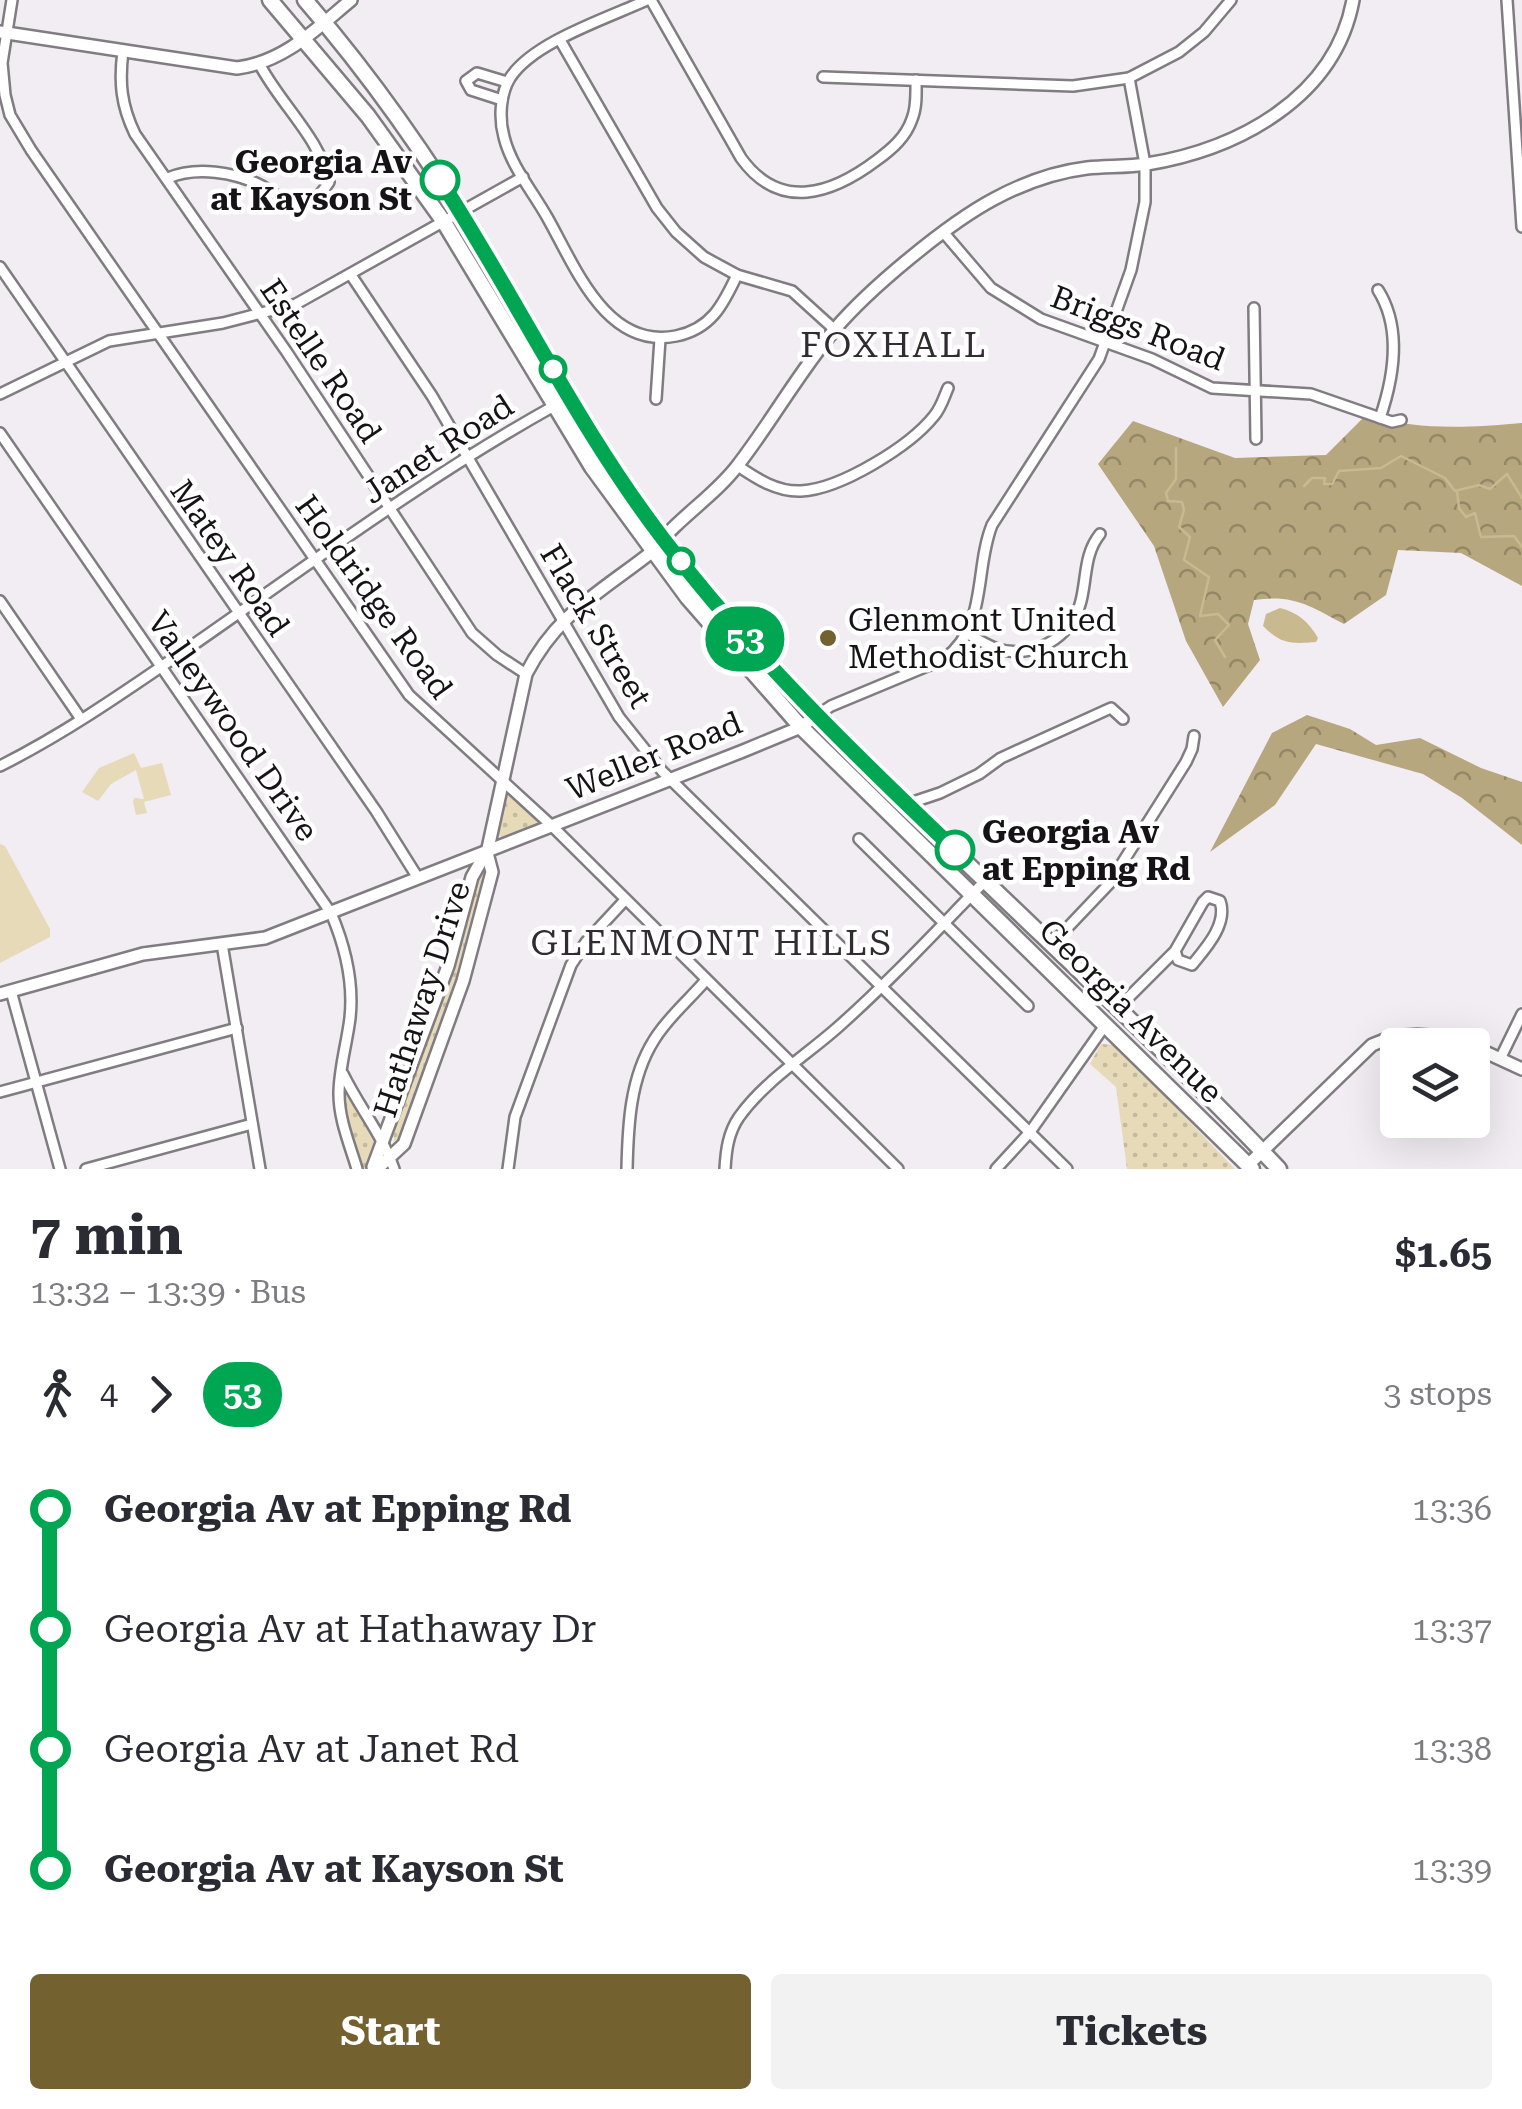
<!DOCTYPE html>
<meta charset="utf-8">
<style>
:root{--surface:#fff;--page:#f2f2f3;--text:#2b2b33;--muted:#7c7c81;--accent:#736230}
body{margin:0;font-family:"Roboto Serif",serif;background:var(--page);color:var(--text);height:100vh;display:flex;flex-direction:column;font-size:38px;white-space:nowrap}
*{box-sizing:border-box;margin:0}
p{font-size:32px;color:var(--muted)}
.icon{flex:none;width:55px;height:55px;fill:none;stroke:currentColor;stroke-width:2;stroke-linecap:round;stroke-linejoin:round}
.map{position:relative;height:1169px;overflow:hidden}
.drawer{display:flex;flex-direction:column;background:var(--surface);flex:1}
.drawer>*{flex:none}
.badge{padding:0 20px;border-radius:32px;font-size:35px;line-height:65px}
.buttons{position:absolute;left:1380px;top:1028px;display:grid;gap:20px}
.buttons a{display:grid;place-items:center;width:110px;height:110px;border-radius:10px;background:var(--surface);box-shadow:0 10px 40px #0002;font-size:50px}
.map>.badge{position:absolute;translate:-50% -50%;box-shadow:0 0 0 5px #fff}
.legs{display:flex;align-items:center;gap:15px;height:110px;padding:0 30px;font-size:32px}
.legs p{margin-inline-start:auto}
.headline{display:flex;align-items:center;justify-content:space-between;height:170px;padding:0 30px}
h1{font-size:55px;font-weight:700;line-height:75px}
.primary-button{display:flex;gap:20px;margin-top:auto;padding:20px 30px}
.primary-button a{flex:1;height:115px;border-radius:10px;background:var(--accent);color:#fff;font-size:40px;font-weight:700;line-height:115px;text-align:center}
.primary-button a+a{background:var(--page);color:var(--text)}
ul{padding:0 30px;list-style:none}
li{display:flex;align-items:center;gap:35px;height:120px;font-size:38px}
li i{display:grid;place-items:center;width:15px;height:100%;margin:0 12px;background:currentColor}
li i::after{content:'';width:25px;height:25px;margin:-12px;border:8px solid;border-radius:50%;background:var(--surface)}
li p{margin-inline-start:auto}
li:first-child i{background:linear-gradient(#0000 50%,currentColor 0)}
li:last-child i{background:linear-gradient(currentColor 50%,#0000 0)}
.map>svg:first-child{display:block}
.grass{fill:url(#grass-dots)}
.forest{fill:url(#forest-crowns)}
.green{fill:#e6dab9}
.water{fill:#c8b98f}
.lines{fill:none;stroke-linecap:round;stroke-linejoin:round}
.stream{stroke:#c8b98f;stroke-width:2.5}
.minor-casing{stroke:#817c82;stroke-width:14}
.tertiary-casing{stroke:#817c82;stroke-width:16}
.primary-casing{stroke:#817c82;stroke-width:19}
.minor{stroke:#fff;stroke-width:9}
.tertiary{stroke:#fff;stroke-width:11}
.primary{stroke:#fff;stroke-width:14}
.line-1-casing{stroke:#fff;stroke-width:22}
.line-1{stroke:#00a651;stroke-width:15}
.stop-1-dot{fill:#fff;stroke:#00a651;stroke-width:5}
.poi-dot{fill:#736230;stroke:#fff;stroke-width:4}
.labels{text-anchor:middle;dominant-baseline:central;stroke-width:9;stroke-linejoin:round;paint-order:stroke}
.stop-label{font-size:32px;font-weight:bold;fill:#151315;stroke:#fff;text-anchor:end}
.street-label{font-size:32px;fill:#151315;stroke:#fff}
.poi-label{font-size:32px;fill:#151315;stroke:#fff;text-anchor:start}
.neighbourhood-label{font-size:35px;letter-spacing:2.5px;fill:#302c31;stroke:#fff}
</style>
<div class="map">
<svg width="1522" height="1169" viewBox="0 0 1522 1169">
<defs>
<pattern id="grass-dots" width="8" height="8" patternUnits="userSpaceOnUse" patternTransform="scale(2.5)"><rect width="8" height="8" fill="#e6dab9"/><path d="M2 2h.1M6 6h.1" fill="none" stroke="#c4ba9e" stroke-width="1.8" stroke-linecap="round"/></pattern>
<pattern id="forest-crowns" width="20" height="18" patternUnits="userSpaceOnUse" patternTransform="scale(2.5)"><rect width="20" height="18" fill="#b6a77e"/><path d="M2 6a3 3 0 1 1 6 0M12 15a3 3 0 1 1 6 0" fill="none" stroke="#938766"/></pattern>
</defs>
<rect width="100%" height="100%" fill="#f2edf3"/>
<g class="grass">
<polygon points="512,793 537,818 537,825 502,838 497,833 505,795"/>
<polygon points="486,864 488,866 466,961 401,1140 394,1141 393,1132 424,1047 480,867"/>
<polygon points="1101,1044 1116,1045 1235,1169 1127,1169 1116,1087 1090,1064"/>
<path d="M346 1091 374 1134 377 1148 366 1169 361 1167C355 1146 336 1109 346 1091Z"/>
</g>
<g class="forest">
<path d="M1365 416C1421 430 1465 428 1522 423V586L1461 553 1398 550 1386 595 1344 624C1310 606 1294 594 1254 600L1248 624 1260 660 1223 707 1186 641 1154 546 1098 464 1133 421 1235 458 1326 455Z"/>
<polygon points="1307,715 1350,729 1376,745 1420,738 1481,768 1522,782 1522,845 1462,798 1423,774 1316,744 1275,805 1210,852 1272,733"/>
</g>
<g class="green">
<polygon points="134,753 141,768 162,763 171,795 144,802 147,813 136,815 133,802 134,798 144,799 136,770 111,784 98,801 82,792 99,768"/>
<polygon points="0,844 5,846 50,929 50,937 0,963"/>
</g>
<path class="water" d="M1280 608C1297 612 1309 622 1318 638L1316 642C1291 644 1281 644 1263 626L1266 614Z"/>
<g class="lines">
<g class="stream">
<polyline points="1176,448 1176,479 1166,493 1168,501 1182,502 1184,510 1179,527 1190,537 1184,560 1209,577 1200,616 1218,614 1229,625 1215,640 1225,657"/>
<polyline points="1304,486 1312,478 1325,478 1324,484 1332,484 1339,471 1381,468 1401,456 1445,478 1455,491 1479,485 1490,489 1507,474 1522,498"/>
<polyline points="1457,491 1459,508 1466,517 1475,513 1481,537 1514,536 1522,547"/>
</g>
<defs>
<g id="minor">
<polyline points="12,0 2,63 5,95 10,115 31,150 409,695 552,826 898,1169"/>
<path d="M647 0C608 18 533 42 510 78 500 94 499 119 504 137 511 166 533 192 547 217 575 266 606 350 676 336 711 329 723 305 737 275"/>
<path d="M651 0 741 158C780 212 832 194 877 160 892 149 906 137 912 119 917 107 916 93 916 80"/>
<polyline points="1507,0 1522,227"/>
<polyline points="560,40 657,208 676,232 704,257 737,275 792,291 835,330"/>
<path d="M123 51C119 82 121 105 135 134L286 351 472 633 497 655 526 674"/>
<polyline points="823,77 1073,86 1129,78 1179,52 1204,32 1231,0"/>
<polyline points="502,100 471,90 466,81 477,73 507,82"/>
<path d="M168 178C196 166 235 172 262 186 274 192 284 205 298 205 313 205 322 193 329 182 320 138 281 105 260 65"/>
<polyline points="944,233 991,288 1041,319 1152,359 1212,388 1311,394 1392,422 1401,420"/>
<polyline points="0,267 376,811 418,878"/>
<polyline points="351,275 432,396 619,717 662,771 1067,1169"/>
<path d="M1378 290C1402 328 1394 377 1380 418"/>
<polyline points="1254,308 1256,439"/>
<polyline points="0,394 109,341 223,323 296,304 523,177"/>
<polyline points="656,399 660,339"/>
<path d="M0 433 331 913C345 946 354 981 350 1018 347 1043 339 1069 339 1094 339 1120 350 1145 357 1169"/>
<path d="M738 466C757 479 777 492 801 491 841 489 910 446 934 416 941 408 944 397 948 388"/>
<polyline points="0,601 81,719"/>
<path d="M967 634C976 638 985 644 995 648 1032 661 1072 638 1081 601 1087 577 1084 554 1100 534"/>
<path d="M816 716 831 706 944 659C988 627 974 570 992 525L1099 359 1131 270 1145 202V164L1129 78"/>
<path d="M0 766C68 732 130 688 193 645 311 563 428 476 554 406"/>
<polyline points="907,804 940,793 979,774 1001,758 1111,708 1123,719"/>
<polyline points="859,839 1028,1006"/>
<polyline points="222,944 260,1169"/>
<polyline points="1052,944 1109,884 1186,762 1192,749 1194,736"/>
<polyline points="11,991 60,1169"/>
<path d="M1117 1009 1175 951 1203 902 1208 897 1220 901C1228 924 1206 948 1192 965L1178 960 1175 951"/>
<polyline points="1500,1059 1522,1014"/>
<path d="M343 1074C359 1107 382 1134 394 1169"/>
<polyline points="0,1092 237,1028"/>
<polyline points="86,1169 252,1124"/>
<polyline points="508,1169 515,1117 571,965 586,942 625,900"/>
<path d="M627 1169C628 1125 630 1078 654 1040 668 1017 689 1000 706 980"/>
<path d="M725 1169C726 1151 728 1133 739 1117 765 1081 804 1057 837 1028 889 982 937 930 986 880"/>
<polyline points="996,1169 1030,1132 1106,1024"/>
</g>
<g id="tertiary">
<path d="M0 32 237 68C284 62 316 29 351 0"/>
<polyline points="0,994 143,954 265,938 743,751 801,727 816,716"/>
<polyline points="1472,1046 1522,1069"/>
<path d="M1248 1165 1372 1045C1404 1030 1438 1034 1471 1045"/>
<polyline points="373,1167 448,966 472,877 484,856"/>
<path d="M377 1169 404 1144 463 981 492 872 487 853 526 674C557 613 601 592 653 551 677 518 714 497 738 465 772 421 799 372 835 329 869 289 947 224 994 199 1022 184 1054 172 1087 168 1107 166 1127 167 1147 164 1238 149 1335 98 1353 0"/>
</g>
<g id="primary">
<polyline points="270,0 368,116 444,222 592,467 688,598 801,727 1252,1169"/>
<path d="M305 0C372 77 431 162 484 250 543 348 595 453 666 543 849 772 1078 957 1279 1169"/>
</g>
</defs>
<use href="#minor" class="minor-casing"/>
<use href="#tertiary" class="tertiary-casing"/>
<use href="#primary" class="primary-casing"/>
<use href="#minor" class="minor"/>
<use href="#tertiary" class="tertiary"/>
<use href="#primary" class="primary"/>
</g>
<g class="lines">
<defs>
<path id="line-1" d="M440 180C517 299 578 428 664 540 751 654 852 752 955 850"/>
</defs>
<use href="#line-1" class="line-1-casing"/>
<use href="#line-1" class="line-1"/>
</g>
<g class="stop-1-dot">
<circle cx="440" cy="180" r="18"/>
<circle cx="553" cy="369" r="12"/>
<circle cx="681" cy="561" r="12"/>
<circle cx="955" cy="850" r="18"/>
</g>
<circle class="poi-dot" cx="828" cy="638" r="10"/>
<g class="labels">
<g class="stop-label">
<text x="412" y="162">Georgia Av<tspan x="412" dy="37">at Kayson St</tspan></text>
<text x="982" y="832" text-anchor="start">Georgia Av<tspan x="982" dy="37">at Epping Rd</tspan></text>
</g>
<g class="street-label">
<text transform="translate(1138 328) rotate(21)">Briggs Road</text>
<text transform="translate(321 361) rotate(56)">Estelle Road</text>
<text transform="translate(438 449) rotate(-33)">Janet Road</text>
<text transform="translate(230 558) rotate(55)">Matey Road</text>
<text transform="translate(374 597) rotate(54)">Holdridge Road</text>
<text transform="translate(596 626) rotate(59)">Flack Street</text>
<text transform="translate(233 726) rotate(55)">Valleywood Drive</text>
<text transform="translate(654 756) rotate(-22)">Weller Road</text>
<text transform="translate(422 999) rotate(-72)">Hathaway Drive</text>
<text transform="translate(1131 1011) rotate(45)">Georgia Avenue</text>
</g>
<g class="poi-label">
<text x="848" y="620">Glenmont United<tspan x="848" dy="37">Methodist Church</tspan></text>
</g>
<g class="neighbourhood-label">
<text x="894" y="345">FOXHALL</text>
<text x="712" y="943">GLENMONT HILLS</text>
</g>
</g>
</svg>
<div class="buttons">
<a><svg class="icon" aria-label="layers" viewBox="0 0 24 24"><path d="M12 4l9 5-9 5-9-5zM3 14l9 5 9-5"/></svg></a>
</div>
<b class="badge" style="left:745px;top:639px;background:#00a651;color:#fff">53</b>
</div>
<section class="drawer">
<div class="headline"><div><h1>7 min</h1><p>13:32 – 13:39 · Bus</p></div><b>$1.65</b></div>
<div class="legs"><svg class="icon" aria-label="walk" viewBox="0 0 24 24"><circle cx="13" cy="4" r="2"/><path d="M13 8l-2 6 4 7M11 14l-3 7M7 12l3-4h3l4 4"/></svg>4<svg class="icon" aria-label="forward" viewBox="0 0 24 24"><path d="M9 5l7 7-7 7"/></svg><b class="badge" style="background:#00a651;color:#fff">53</b><p>3 stops</p></div>
<ul>
<li><i style="color:#00a651"></i><b>Georgia Av at Epping Rd</b><p>13:36</p></li>
<li><i style="color:#00a651"></i><span>Georgia Av at Hathaway Dr</span><p>13:37</p></li>
<li><i style="color:#00a651"></i><span>Georgia Av at Janet Rd</span><p>13:38</p></li>
<li><i style="color:#00a651"></i><b>Georgia Av at Kayson St</b><p>13:39</p></li>
</ul>
<div class="primary-button"><a>Start</a><a>Tickets</a></div>
</section>
